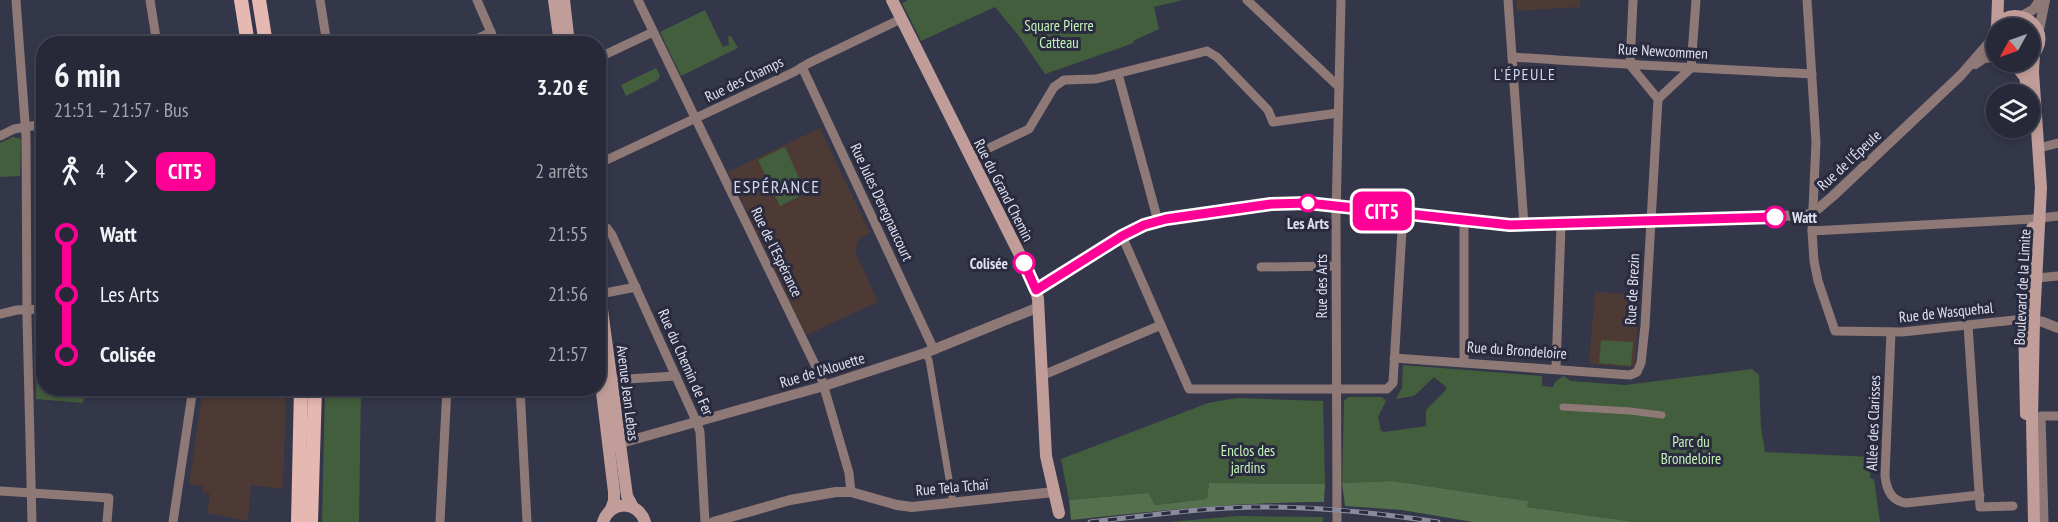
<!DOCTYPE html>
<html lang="fr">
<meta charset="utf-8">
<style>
:root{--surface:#272838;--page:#2f3040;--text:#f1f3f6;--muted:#a4a6ae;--line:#434453}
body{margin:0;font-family:"PT Sans Narrow",sans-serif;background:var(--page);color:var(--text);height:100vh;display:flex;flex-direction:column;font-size:22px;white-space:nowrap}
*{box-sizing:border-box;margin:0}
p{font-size:20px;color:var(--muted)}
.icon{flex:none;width:33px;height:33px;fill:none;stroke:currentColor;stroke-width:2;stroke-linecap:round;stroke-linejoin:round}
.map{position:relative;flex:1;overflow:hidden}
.drawer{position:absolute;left:36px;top:36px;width:570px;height:360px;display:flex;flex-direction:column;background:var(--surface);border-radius:24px;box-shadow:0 3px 9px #0003,0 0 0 2px var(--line)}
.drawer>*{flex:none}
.badge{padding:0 12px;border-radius:9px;font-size:21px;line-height:39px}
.needle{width:39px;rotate:230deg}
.tools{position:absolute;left:1986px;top:18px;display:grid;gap:12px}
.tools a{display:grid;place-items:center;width:54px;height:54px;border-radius:50%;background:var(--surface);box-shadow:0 3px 9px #0003,0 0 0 2px var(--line);font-size:30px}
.map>.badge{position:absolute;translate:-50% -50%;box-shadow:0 0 0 3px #fff}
.legs{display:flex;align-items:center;gap:9px;height:66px;padding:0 18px;font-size:20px}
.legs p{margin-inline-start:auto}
.summary{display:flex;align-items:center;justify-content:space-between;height:102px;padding:0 18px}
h1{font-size:33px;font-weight:700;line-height:45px}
ul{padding:0 18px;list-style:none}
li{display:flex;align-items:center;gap:21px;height:60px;font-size:22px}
li i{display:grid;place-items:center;width:9px;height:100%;margin:0 8px;background:currentColor}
li i::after{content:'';width:15px;height:15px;margin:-8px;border:4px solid;border-radius:50%;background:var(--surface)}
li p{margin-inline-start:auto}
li:first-child i{background:linear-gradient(#0000 50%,currentColor 0)}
li:last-child i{background:linear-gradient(currentColor 50%,#0000 0)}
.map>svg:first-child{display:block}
.education{fill:#4e3a34}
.green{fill:#435e3c}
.forest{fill:#54704d}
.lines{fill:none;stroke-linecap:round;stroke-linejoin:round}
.pedestrian{stroke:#8f7976;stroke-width:7}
.minor{stroke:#8f7976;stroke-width:9}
.tertiary{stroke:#8f7976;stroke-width:10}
.secondary{stroke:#c09d98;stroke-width:12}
.primary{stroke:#e6b8b2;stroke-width:14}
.rail-casing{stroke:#8a8c9c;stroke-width:5}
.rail{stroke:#2a2b3f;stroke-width:3;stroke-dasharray:9;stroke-linecap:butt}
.line-1-casing{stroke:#fff;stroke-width:14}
.line-1{stroke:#ff0096;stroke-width:9}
.stop-1-dot{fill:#fff;stroke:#ff0096;stroke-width:3}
.labels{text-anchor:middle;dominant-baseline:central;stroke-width:6;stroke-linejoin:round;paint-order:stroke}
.park-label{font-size:15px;fill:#c4f4b8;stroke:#2a2b3f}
.street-label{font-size:15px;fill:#e1e2ef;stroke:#2a2b3f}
.stop-label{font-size:15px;font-weight:bold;fill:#e1e2ef;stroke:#2a2b3f;text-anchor:start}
.neighbourhood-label{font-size:16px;letter-spacing:1.5px;fill:#d4d6f0;stroke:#2a2b3f}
.quarter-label{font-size:18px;letter-spacing:1.5px;fill:#d4d6f0;stroke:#2a2b3f}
</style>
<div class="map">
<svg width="2058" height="522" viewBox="0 0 2058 522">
<rect width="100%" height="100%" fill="#34364a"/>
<g class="education">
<polygon points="1516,0 1580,0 1580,7 1517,11"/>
<polygon points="820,128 870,233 859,239 855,251 878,302 806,335 728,172"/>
<polygon points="1595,292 1639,294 1635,365 1631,367 1589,364"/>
<polygon points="203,389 286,389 283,489 251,485 248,521 207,513 210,494 202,492 203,486 189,484"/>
</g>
<g class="green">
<polygon points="908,0 1183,0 1154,7 1159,29 1133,41 1134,43 1045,74 1019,36 995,7 921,41 902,3"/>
<polygon points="705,10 723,47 729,45 728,37 731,36 738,48 681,76 660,32"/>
<polygon points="656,68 660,75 658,80 626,96 621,85"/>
<polygon points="13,137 21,139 20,176 0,177 0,143"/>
<polygon points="785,147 806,193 780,206 758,160"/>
<polygon points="37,312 43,313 44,388 85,389 83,403 36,399"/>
<polygon points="1601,340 1633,342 1631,366 1599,363"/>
<polygon points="1403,365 1542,376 1542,386 1553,387 1555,382 1563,376 1571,381 1625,385 1752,369 1759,375 1761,428 1765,452 1871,457 1870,478 1874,479 1880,522 1635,522 1527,507 1527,501 1393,481 1342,483 1344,401 1348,397 1382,397 1386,401 1378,417 1381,431 1384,432 1426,426 1426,410 1446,390 1446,387 1434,377 1414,396 1396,399 1402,388"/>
<polygon points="325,389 361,389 359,522 322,522"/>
<polygon points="1237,398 1323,401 1325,484 1209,483 1207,499 1154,505 1148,493 1069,500 1061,459 1208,403"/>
<polygon points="1238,516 1323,517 1323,522 1168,522"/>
</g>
<g class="forest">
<polygon points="1393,481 1528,501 1527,507 1635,522 1473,522 1402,510 1345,506 1342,483"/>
<path d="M1209 483 1325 484 1324 502C1239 502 1156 511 1071 520L1069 500 1148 493 1155 505 1207 499Z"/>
</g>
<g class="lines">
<g class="pedestrian">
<polyline points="925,353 929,360 953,503"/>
<polyline points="1563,407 1630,411 1662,415"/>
</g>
<g class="minor">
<polyline points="16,0 26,136 27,318 32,522"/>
<polyline points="150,0 157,44"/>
<polyline points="320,0 327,44"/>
<polyline points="477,0 496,44"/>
<polyline points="638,0 821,377 849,473 851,492"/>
<polyline points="1247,0 1339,87"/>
<polyline points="1508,0 1524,225"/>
<polyline points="1633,0 1630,65 1658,99"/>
<polyline points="1807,0 1816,142 1812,231 1814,261 1818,281 1835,331 1902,332 2024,319"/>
<polyline points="466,44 491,32"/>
<path d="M1512 57C1612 64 1712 69 1812 74"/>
<polyline points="598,58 653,32"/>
<polyline points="802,67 934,350"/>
<polyline points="1118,74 1158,221"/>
<polyline points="1658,99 1691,68 1696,0"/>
<polyline points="0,136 14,129 44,124"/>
<polyline points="2039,148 2058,143"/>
<polyline points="970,157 1029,129 1054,87 1064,80 1096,79 1207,51 1217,57 1268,110 1273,122 1338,113"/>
<polyline points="598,164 794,72 809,63 901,19"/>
<polyline points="2040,218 2058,216"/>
<polyline points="1464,220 1464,361"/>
<polyline points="598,226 607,228 612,235 697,423 700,432 705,522"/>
<polyline points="1812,231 2033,219"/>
<polyline points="1122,236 1189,389 1387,389 1393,383 1403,213"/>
<polyline points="1261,267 1336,266"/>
<polyline points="2037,278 2058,276"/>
<polyline points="600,294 636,287"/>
<polyline points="0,314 17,310 44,309"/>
<polyline points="1968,325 1980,507 2013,506"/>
<path d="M1891 332 1885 475C1886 489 1891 501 1906 503L1980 495"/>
<polyline points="1394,358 1630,375 1637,372 1641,363 1645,326 1658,99"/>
<polyline points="1556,368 1561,225"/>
<polyline points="1041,376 1161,325"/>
<polyline points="611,380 676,376"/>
<polyline points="520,388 527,522"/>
<polyline points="0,491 109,498 107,522"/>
<polyline points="173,522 193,388"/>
<polyline points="440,522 447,388"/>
<polyline points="1337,522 1336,215 1341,0"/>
<polyline points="2044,522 2041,416 2058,416"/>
</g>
<g class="tertiary">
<polyline points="2022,16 2034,9 2040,0"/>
<polyline points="2039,30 2045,0"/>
<polyline points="1975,64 1984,58 1996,57"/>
<polyline points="1037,290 1122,236 1144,225 1166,219 1271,204 1308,203 1510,225 1805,215 1813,213 1833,196 1961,75 1994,37"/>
<polyline points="2027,319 2043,322 2058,328"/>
<polyline points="614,445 824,386 925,353 1039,307"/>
<polyline points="713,522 790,500 836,492 851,492 897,505 912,507 1054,492"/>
</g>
<g class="secondary">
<polyline points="554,0 560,44"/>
<polyline points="564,0 569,44"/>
<polyline points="892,0 1035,285 1038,299 1046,456 1059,513"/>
<polyline points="1997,27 1998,0"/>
<path d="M1996 48C1994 40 1993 33 1998 25 2017 0 2058 33 2030 57"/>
<polyline points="2034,53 2033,72 2041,188 2034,320 2032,420 2034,522"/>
<polyline points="2013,62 2025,77 2028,94"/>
<polyline points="598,280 627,496 633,507"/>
<polyline points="598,359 614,492 614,501 611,509"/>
<polyline points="2026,414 2024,319 2032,228"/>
<path d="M603 522C610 500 638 500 645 522"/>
</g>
<g class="primary">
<polyline points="241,0 248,44"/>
<polyline points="259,0 266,44"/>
<polyline points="298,522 301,388"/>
<polyline points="311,522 315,388"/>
</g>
<defs>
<path id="rail" d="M1090 522C1145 516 1200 508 1255 507 1317 506 1378 513 1438 522"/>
</defs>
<use href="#rail" class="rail-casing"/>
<use href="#rail" class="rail"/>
</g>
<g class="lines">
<defs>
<polyline id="line-1" points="1024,263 1036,290 1122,236 1144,225 1166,219 1271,204 1308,203 1510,225 1775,217"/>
</defs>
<use href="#line-1" class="line-1-casing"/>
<use href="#line-1" class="line-1"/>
</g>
<g class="stop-1-dot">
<circle cx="1308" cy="203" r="8"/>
<circle cx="1775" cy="217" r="10"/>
<circle cx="1024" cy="263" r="10"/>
</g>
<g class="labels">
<g class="park-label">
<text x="1059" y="25">Square Pierre<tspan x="1059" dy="17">Catteau</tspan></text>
<text x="1691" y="441">Parc du<tspan x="1691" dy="17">Brondeloire</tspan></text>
<text x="1248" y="450">Enclos des<tspan x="1248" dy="17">jardins</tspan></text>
</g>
<g class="street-label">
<text transform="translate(1663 51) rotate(3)">Rue Newcommen</text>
<text transform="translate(744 79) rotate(-26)">Rue des Champs</text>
<text transform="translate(1849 160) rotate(-43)">Rue de l'Épeule</text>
<text transform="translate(1004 190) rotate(63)">Rue du Grand Chemin</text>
<text transform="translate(882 202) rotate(65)">Rue Jules Deregnaucourt</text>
<text transform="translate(777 252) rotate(64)">Rue de l'Espérance</text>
<text transform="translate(1321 286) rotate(-90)">Rue des Arts</text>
<text transform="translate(2022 287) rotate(-87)">Boulevard de la Limite</text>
<text transform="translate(1632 289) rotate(-87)">Rue de Brezin</text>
<text transform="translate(1946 312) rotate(-6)">Rue de Wasquehal</text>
<text transform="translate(1517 350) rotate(4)">Rue du Brondeloire</text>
<text transform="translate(686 362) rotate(66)">Rue du Chemin de Fer</text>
<text transform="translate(822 370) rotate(-17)">Rue de l'Alouette</text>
<text transform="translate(628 393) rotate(83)">Avenue Jean Lebas</text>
<text transform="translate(1873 423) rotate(-88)">Allée des Clarisses</text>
<text transform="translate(952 487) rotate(-5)">Rue Tela Tchaï</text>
</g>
<g class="stop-label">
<text x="1792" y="217">Watt</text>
<text x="1308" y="223" text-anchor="middle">Les Arts</text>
<text x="1008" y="263" text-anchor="end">Colisée</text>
</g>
<g class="neighbourhood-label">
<text x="1525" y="74">L'ÉPEULE</text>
</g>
<g class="quarter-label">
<text x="777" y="186">ESPÉRANCE</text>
</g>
</g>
</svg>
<div class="tools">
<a><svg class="needle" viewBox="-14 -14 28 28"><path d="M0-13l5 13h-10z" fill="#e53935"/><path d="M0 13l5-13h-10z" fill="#a4a6ae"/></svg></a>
<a><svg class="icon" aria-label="layers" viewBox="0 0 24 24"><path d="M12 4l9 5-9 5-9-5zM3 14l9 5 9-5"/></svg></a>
</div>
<b class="badge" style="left:1382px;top:211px;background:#ff0096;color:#fff">CIT5</b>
<section class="drawer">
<div class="summary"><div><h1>6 min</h1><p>21:51 – 21:57 · Bus</p></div><b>3.20 €</b></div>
<div class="legs"><svg class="icon" aria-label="walk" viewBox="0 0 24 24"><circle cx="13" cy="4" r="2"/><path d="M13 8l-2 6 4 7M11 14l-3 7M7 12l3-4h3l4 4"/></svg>4<svg class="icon" aria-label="forward" viewBox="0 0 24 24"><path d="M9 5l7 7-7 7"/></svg><b class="badge" style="background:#ff0096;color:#fff">CIT5</b><p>2 arrêts</p></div>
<ul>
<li><i style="color:#ff0096"></i><b>Watt</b><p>21:55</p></li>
<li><i style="color:#ff0096"></i><span>Les Arts</span><p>21:56</p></li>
<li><i style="color:#ff0096"></i><b>Colisée</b><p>21:57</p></li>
</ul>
</section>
</div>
